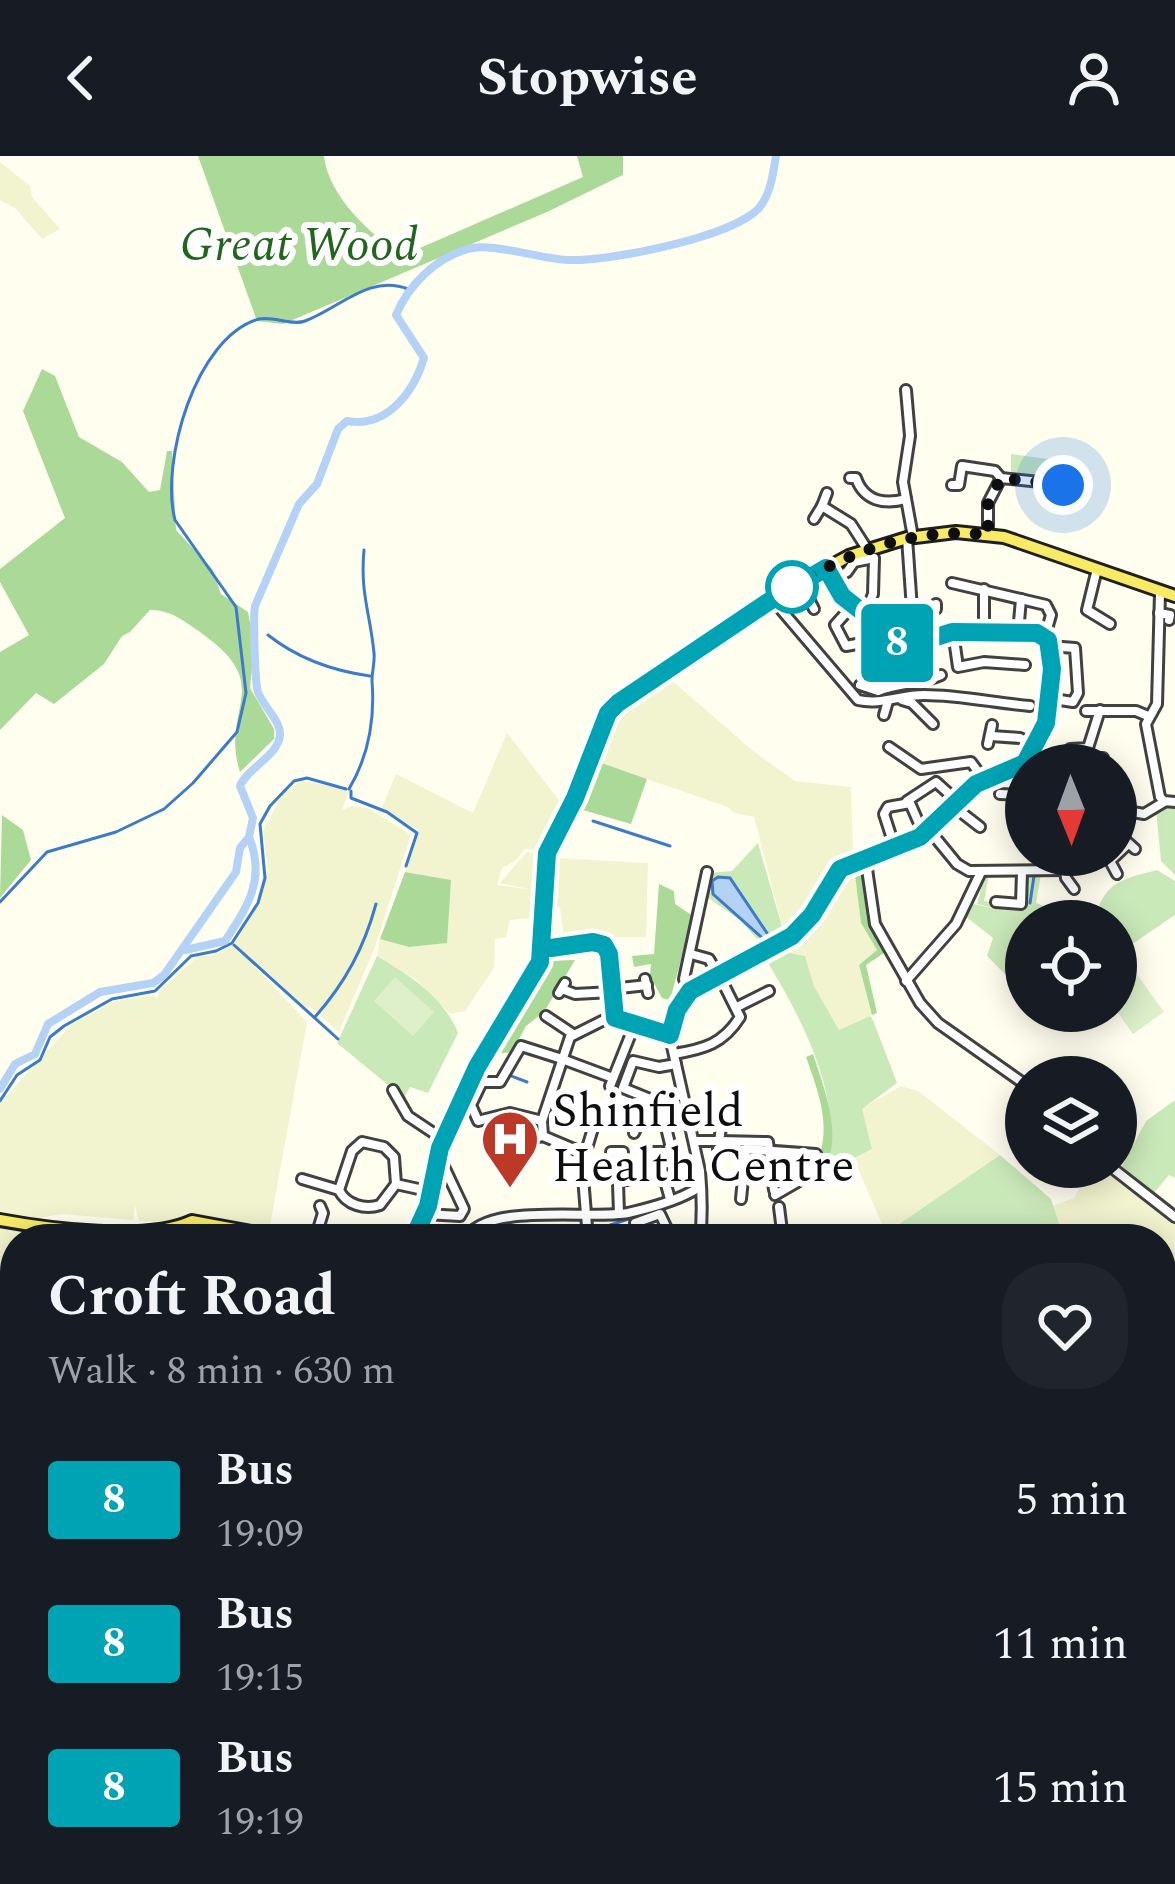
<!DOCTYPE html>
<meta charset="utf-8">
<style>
:root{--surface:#171b24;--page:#20242c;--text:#f1f3f6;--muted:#9ea1a6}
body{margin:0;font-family:Spectral,serif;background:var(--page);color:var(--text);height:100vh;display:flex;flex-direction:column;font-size:45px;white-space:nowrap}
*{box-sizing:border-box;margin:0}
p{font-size:39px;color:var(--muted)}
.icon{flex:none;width:66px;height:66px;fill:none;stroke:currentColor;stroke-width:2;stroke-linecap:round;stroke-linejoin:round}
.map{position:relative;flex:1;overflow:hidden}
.details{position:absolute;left:0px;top:1068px;width:1176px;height:660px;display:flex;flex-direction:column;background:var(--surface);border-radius:48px 48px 0 0;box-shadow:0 6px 30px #0003}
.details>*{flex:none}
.badge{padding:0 24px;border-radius:9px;font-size:42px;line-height:78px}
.needle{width:78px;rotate:179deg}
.tools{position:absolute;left:1005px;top:588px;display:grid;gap:24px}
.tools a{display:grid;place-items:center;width:132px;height:132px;border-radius:50%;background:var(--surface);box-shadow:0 6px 30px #0003;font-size:60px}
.you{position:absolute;width:60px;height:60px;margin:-30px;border:9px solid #fff;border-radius:50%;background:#1a73e8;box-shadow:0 0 0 18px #1a73e833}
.map>.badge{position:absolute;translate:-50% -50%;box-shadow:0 0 0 6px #fff}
.round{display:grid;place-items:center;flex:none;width:126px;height:126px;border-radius:48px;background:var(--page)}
.head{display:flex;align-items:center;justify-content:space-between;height:204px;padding:0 48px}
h1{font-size:57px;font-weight:700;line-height:90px}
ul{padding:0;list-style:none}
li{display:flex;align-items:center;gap:36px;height:144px;padding:0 48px}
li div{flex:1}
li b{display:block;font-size:45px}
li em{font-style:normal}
li .badge{min-width:132px;font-weight:700;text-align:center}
header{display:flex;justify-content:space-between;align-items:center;height:156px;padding:0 48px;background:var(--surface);font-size:54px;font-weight:700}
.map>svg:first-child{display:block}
.farmland{fill:#f2f4cf}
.green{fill:#cae9b9}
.forest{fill:#abd998}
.pitch{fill:#ddf0ca}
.water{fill:#b4d2f5;stroke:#3c7bcc;stroke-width:3}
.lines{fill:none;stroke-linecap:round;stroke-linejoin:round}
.stream{stroke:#3c7bcc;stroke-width:3}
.river{stroke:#b4d2f5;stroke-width:8}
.minor-casing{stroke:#414141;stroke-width:14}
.major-casing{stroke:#1f1f1f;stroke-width:16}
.highway-casing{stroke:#1f1f1f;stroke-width:20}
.minor{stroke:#fff;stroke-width:8}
.major{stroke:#f7eb66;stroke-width:10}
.highway{stroke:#f3b859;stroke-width:14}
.line-casing{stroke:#fff;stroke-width:27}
.line{stroke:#00a3b4;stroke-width:18}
.walk{stroke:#0e0e0e;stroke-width:12;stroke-dasharray:0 21.6}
.stop-dot{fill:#fff;stroke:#00a3b4;stroke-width:6}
.labels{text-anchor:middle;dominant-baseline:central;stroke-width:12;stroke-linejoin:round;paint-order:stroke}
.park-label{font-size:48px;font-style:italic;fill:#22651e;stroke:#fff}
.poi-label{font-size:48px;fill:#0e0e0e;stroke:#fff;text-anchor:start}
</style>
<header><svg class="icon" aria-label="back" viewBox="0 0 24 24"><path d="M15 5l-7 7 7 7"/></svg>Stopwise<svg class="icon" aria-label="person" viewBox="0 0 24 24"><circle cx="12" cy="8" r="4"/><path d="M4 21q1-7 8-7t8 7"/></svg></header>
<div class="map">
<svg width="1175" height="1728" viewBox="0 0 1175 1728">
<rect width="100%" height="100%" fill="#fffeef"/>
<g class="farmland">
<polygon points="0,6 30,30 32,41 60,73 42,83 16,53 0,44"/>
<polygon points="669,522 752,594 795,625 851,631 853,698 831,715 805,762 785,781 754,661 734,657 728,651 598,606 621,554"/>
<polygon points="507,577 558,643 568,646 543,694 525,693 515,705 502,712 497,729 534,734 500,727 527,696 541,698 539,761 510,764 506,781 495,783 494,812 465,855 450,858 415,823 377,800 380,783 409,791 446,787 451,724 405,716 418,673 381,654 396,618 473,657"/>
<polygon points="301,625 350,633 342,654 352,650 367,652 411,679 375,791 339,876 312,852 303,851 237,792 307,866 269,1075 196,1061 180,1066 139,1065 135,1049 133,1064 62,1058 32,1063 0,1059 0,947 71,869 115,845 153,839 157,842 159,836 198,800 212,800 234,788 259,747 268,714 263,675 283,637"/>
<polygon points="556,702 648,707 646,781 564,781 560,752 549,748"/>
<polygon points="854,711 861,767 877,794 859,809 872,859 839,874 814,830 805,800 790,797 788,789 813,766 837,722"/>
<polygon points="901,930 918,935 1000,999 886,1077 854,1003 872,993 861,953"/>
<polygon points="1108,1014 1175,1065 1175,1176 1161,1185 1161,1083 1064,1083 1053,1050 1074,1042 1081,1030 1097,1026"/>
<polygon points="0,1069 129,1083 15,1083 15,1244 0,1247"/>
<polygon points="15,1327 15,1490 6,1503 0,1501 0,1352"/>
</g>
<g class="green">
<polygon points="1011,298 1063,305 1060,325 1011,320"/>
<polygon points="1175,648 1175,719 1161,705 1156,653"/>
<polygon points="758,687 785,781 765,792 740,764 704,739 708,717 732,715"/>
<path d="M1157 714 1175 725V759L1116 799V765H1088L1095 763C1104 726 1122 723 1157 714Z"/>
<polygon points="985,718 989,718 984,745 1022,750 1024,718 1041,718 1036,747 1058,755 1057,765 1026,765 1026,839 987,800 993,782 965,760 973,748 1006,755 977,748"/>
<path d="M788 789 790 797 805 800 814 830 839 874 870 860 873 864 897 927 862 953 872 993 820 1020C853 955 800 859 765 802Z"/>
<path d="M377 800C409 819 444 841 458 877L428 937 410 931 404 942 337 887Z"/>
<polygon points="1175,944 1175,1022 1169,1019 1153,1038 1120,1014 1146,965"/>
<polygon points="1000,999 1051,1043 1064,1083 889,1083 886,1077"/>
<polygon points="15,1250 15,1327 0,1351 0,1254"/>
</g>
<g class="forest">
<path d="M198 0H324C328 39 371 81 404 99L583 21 577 0H623V19L547 56 283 168 257 165Z"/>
<path d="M42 213 55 220 79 281 122 306 149 336 160 334 167 295H172L176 374 213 414 221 438 248 456 254 490 250 532 274 573V583L240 616C219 550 278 531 200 476 182 464 171 454 150 454L130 476 122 480 104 508 54 548 36 537 0 574V496L29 479 0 426V413L65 362 23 255Z"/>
<polygon points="593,604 647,623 631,668 576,652"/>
<polygon points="2,659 23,674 31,704 0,742"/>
<polygon points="854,711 862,711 870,767 884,797 866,809 877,857 872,859 859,809 877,794 861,767"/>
<polygon points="405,716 451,724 447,787 409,791 380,783"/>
<polygon points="659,728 674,735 675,748 693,760 670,844 662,842 650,820 651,808 634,811 632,800 654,798"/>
<polygon points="575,804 544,856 526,870 512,896 489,899 546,805"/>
<path d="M813 898C825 935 853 1003 807 1027 835 981 823 949 806 901Z"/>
</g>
<g class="pitch">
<polygon points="1130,809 1164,856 1133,878 1116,854 1116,819"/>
<polygon points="395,821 434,856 413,880 374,845"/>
</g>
<polygon class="water" points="718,721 730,722 773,786 769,788 713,738 712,725"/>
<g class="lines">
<g class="stream">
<path d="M268 479C297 502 334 515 370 520"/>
<path d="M349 633C368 601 375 563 372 525 372 515 375 506 374 497 370 456 360 438 364 394"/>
<polyline points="351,635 351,642 387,656 417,677 406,710"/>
<polyline points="593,665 670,690"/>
<polyline points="1033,699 1036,708"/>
<path d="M0 746 47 696 116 676 164 653 193 627 237 576 246 537 236 451 175 364C160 307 195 181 259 163 274 160 292 170 305 165 340 152 369 118 408 133"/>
<polyline points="1030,747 1034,720"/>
<polyline points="234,789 338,883"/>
<path d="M315 861C345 827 364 792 376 748"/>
<polyline points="506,918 527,926"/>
<polyline points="0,945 17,919 40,904 50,881 64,870 112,843 155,835 191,800 216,795 232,787 258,747 265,722 260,668 270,650 294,625 307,622 346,633"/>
<polyline points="668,1050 689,1043"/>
<polyline points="592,1075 659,1053"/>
<polyline points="566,1083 581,1078"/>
<polyline points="0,1250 15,1247"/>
<polyline points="0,1290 15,1290"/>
<polyline points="0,1346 15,1321"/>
<polyline points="15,1501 11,1507 15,1510"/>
<polyline points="0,1510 15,1518"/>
<polyline points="0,1635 1,1634"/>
</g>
<g class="river">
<path d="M185 794 225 785C248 750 266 723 249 681"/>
<path d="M0 933 15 908 35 898 48 868 100 836 153 827 164 819 236 716 240 692 249 681 253 662 240 630C247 612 280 599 280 578 280 564 263 550 258 536 255 528 253 460 255 450L299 348 317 328 338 273 347 265C386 272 413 238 424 202L396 159C408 130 435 102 468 93 491 86 541 103 568 104 608 106 733 81 759 52 771 38 773 17 776 0"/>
</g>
<defs>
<g id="minor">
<polyline points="906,234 910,280 903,326 913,381"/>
<path d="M850 322H856C864 345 884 349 906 343"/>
<polyline points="952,329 959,329 962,310 995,315 1001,322"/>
<polyline points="822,350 827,337"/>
<polyline points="814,363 822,350 851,368 867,393"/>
<polyline points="988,379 988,347 1001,322 1060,328 1068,346"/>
<polyline points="907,382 912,453"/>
<polyline points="826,412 842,440 865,458 878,478 894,486 918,487 952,476 1037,477 1049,486 1052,513 1046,567 1027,605 976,629 930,675 874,701 867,713 875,768 920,847 938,867 1026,929"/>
<polyline points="1097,413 1087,454 1110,468"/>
<polyline points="832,424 847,416 854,406 874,402 873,438 865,458"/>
<polyline points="800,426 814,453"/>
<polyline points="952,427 1046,449 1051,459 1045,480"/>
<polyline points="984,433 984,477"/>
<polyline points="1160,437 1157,548 1146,568 1160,641 1164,645 1175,646"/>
<path d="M772 443 858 544C881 549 900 539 924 539 960 539 995 547 1030 550"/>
<polyline points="853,449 835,469 846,490 867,486 878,478"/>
<polyline points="890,453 936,453 936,448"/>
<polyline points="1159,457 1170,459 1169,464"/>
<polyline points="910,460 914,527"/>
<polyline points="953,476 958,511 984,506 1025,509"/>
<polyline points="1018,477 1021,443"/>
<polyline points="893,505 913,508"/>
<polyline points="886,508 889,530"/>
<path d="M860 529 878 535C898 527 921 528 941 519"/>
<polyline points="1047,542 1073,546 1078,537 1075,492 1049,490"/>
<polyline points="902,544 912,547 933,568"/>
<polyline points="1086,555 1136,555 1148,560"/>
<polyline points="884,559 888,545"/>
<polyline points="991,580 1020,582 1036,590"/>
<polyline points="988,588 992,569"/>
<polyline points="889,591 921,613 971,606 984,624"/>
<polyline points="1070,593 1088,592 1100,554"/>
<polyline points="1085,603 1103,602"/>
<polyline points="1000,638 1026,639"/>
<polyline points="907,645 936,626 957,645"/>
<polyline points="953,650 980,671"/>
<polyline points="1116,653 1144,658 1164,646"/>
<polyline points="1025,666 1026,659"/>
<polyline points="930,675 957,708 969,715 1064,714"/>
<polyline points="1116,676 1135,693"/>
<polyline points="895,692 884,658 888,651 910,647 924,679"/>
<polyline points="1063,699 1066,722 1074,733"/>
<polyline points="1117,718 1110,705 1127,689"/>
<polyline points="996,746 1021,748 1022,716"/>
<polyline points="543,793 593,786 604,789 609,798 615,862 670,879"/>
<polyline points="691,798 709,803 718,819"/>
<polyline points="645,823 648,837"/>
<polyline points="906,825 956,768 981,716"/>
<polyline points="562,833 575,838 612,836"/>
<polyline points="611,833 647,829"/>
<polyline points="690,835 684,823 707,716"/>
<polyline points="559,837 565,827"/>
<polyline points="737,851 769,835"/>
<polyline points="546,860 573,878"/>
<path d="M674 898C704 893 723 888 740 861L719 819"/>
<polyline points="562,903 613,922"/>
<polyline points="610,930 634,870"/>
<polyline points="393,934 408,960 444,984"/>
<polyline points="659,942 670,988"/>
<polyline points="650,943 623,932 633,905 659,911 676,908"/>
<polyline points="542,965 510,957 478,965 471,949 482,926 500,926 521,890 562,903"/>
<polyline points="634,977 650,943"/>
<polyline points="694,985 719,985 721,972"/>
<polyline points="719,985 768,986 774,1034"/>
<polyline points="497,992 543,980"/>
<polyline points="718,993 745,994"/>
<polyline points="581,996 543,980 542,965 570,881 614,859"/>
<polyline points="581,996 588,1083"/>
<polyline points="581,996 587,992 594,969"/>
<polyline points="611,996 623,996"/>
<polyline points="617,996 619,1058"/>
<polyline points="651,996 665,996"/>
<polyline points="657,996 670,1043"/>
<polyline points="1111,1011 1175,1061"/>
<polyline points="302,1023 339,1034"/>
<polyline points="618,1025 662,1020"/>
<path d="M396 1028 394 1001 384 991 362 986 352 995 339 1034C346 1049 365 1054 380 1049L396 1028 432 1036"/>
<polyline points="741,1043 746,993 816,998 806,1021 775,1039"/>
<polyline points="779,1051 783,1083"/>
<polyline points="425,1058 460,1060 464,1053 439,1000"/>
<polyline points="315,1083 323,1057 320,1050"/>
<path d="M466 1083C485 1046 589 1064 628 1057 650 1052 681 1044 699 1031"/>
<polyline points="638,1083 635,1067 660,1058 671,1081 701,1079"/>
<path d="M700 1083C703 1058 702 1038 700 1015L671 886 672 867 690 835 756 802"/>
<polyline points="1161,1191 1175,1183"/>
<polyline points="1161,1567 1175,1567"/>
<polyline points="1161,1599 1175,1611"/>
<polyline points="1161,1636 1175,1636"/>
<polyline points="1161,1669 1173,1668 1173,1663"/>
<polyline points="1048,1713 1057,1728"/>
<polyline points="873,1719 873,1714 885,1716 899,1728"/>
<polyline points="1172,1722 1170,1714 1175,1711"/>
<polyline points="1008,1725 1009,1728"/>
<polyline points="27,1728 39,1713"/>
<polyline points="959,1728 976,1713"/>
<polyline points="1110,1728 1145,1715"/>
<polyline points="1174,1728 1175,1727"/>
</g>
<g id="major">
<path d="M0 1064C49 1073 148 1086 192 1065L289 1083"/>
<polyline points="172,1073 191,1083"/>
<polyline points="413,1083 428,1050 440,992 477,911 540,806 547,696 575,642 612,552 790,432 849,400 907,382 956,376 1004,381 1175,440"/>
<polyline points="1161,1499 1175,1502"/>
<polyline points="556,1713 622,1724 656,1713"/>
<polyline points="470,1728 513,1714"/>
</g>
<g id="highway">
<polyline points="1161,1467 1175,1468"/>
<polyline points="1161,1482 1175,1483"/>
<polyline points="409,1728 433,1713"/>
</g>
</defs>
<use href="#minor" class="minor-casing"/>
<use href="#major" class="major-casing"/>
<use href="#highway" class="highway-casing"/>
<use href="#minor" class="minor"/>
<use href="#major" class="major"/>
<use href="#highway" class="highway"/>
</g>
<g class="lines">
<defs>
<polyline id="line" points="413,1083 428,1050 440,992 477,911 540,806 547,697 575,642 608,557 618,547 768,446 826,412 842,440 865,458 878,478 894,486 918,487 952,476 1037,477 1048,484 1052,513 1046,567 1025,607 976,628 920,681 840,713 812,759 792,780 690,835 677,854 670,879 615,862 609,798 604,789 593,786 551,792"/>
</defs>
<use href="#line" class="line-casing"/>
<use href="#line" class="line"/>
<path class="walk" d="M792 431C847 397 914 370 988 379V347L1001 322 1063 329"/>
</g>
<defs>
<symbol id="hospital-pin" viewBox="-11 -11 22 30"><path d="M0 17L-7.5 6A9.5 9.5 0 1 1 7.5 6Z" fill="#bc3827" stroke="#fff"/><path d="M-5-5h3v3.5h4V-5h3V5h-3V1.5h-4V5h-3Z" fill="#fff"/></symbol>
</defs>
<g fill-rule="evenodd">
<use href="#hospital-pin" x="477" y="950" width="66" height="90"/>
</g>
<circle class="stop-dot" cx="792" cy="431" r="24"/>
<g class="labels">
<g class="park-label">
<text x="299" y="89">Great Wood</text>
</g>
<g class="poi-label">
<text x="552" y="955">Shinfield<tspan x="552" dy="55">Health Centre</tspan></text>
</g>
</g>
</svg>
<div class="tools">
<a><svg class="needle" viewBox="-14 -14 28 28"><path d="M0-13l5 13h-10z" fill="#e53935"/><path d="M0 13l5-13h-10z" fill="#9ea1a6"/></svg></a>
<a><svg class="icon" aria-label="locate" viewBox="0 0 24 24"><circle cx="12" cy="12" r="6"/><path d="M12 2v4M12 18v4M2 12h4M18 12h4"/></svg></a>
<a><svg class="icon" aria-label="layers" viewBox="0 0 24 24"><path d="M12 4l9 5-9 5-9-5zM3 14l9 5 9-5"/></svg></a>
</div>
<div class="you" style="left:1063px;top:329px"></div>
<b class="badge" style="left:897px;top:487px;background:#00a3b4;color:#fff">8</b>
<section class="details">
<div class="head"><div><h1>Croft Road</h1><p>Walk · 8 min · 630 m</p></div><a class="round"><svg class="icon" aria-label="heart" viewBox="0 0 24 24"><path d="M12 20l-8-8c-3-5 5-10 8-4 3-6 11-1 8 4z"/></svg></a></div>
<ul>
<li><span class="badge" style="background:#00a3b4;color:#fff">8</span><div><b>Bus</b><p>19:09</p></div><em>5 min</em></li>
<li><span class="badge" style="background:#00a3b4;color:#fff">8</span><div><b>Bus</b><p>19:15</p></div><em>11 min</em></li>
<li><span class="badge" style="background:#00a3b4;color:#fff">8</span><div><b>Bus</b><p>19:19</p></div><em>15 min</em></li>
</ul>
</section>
</div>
